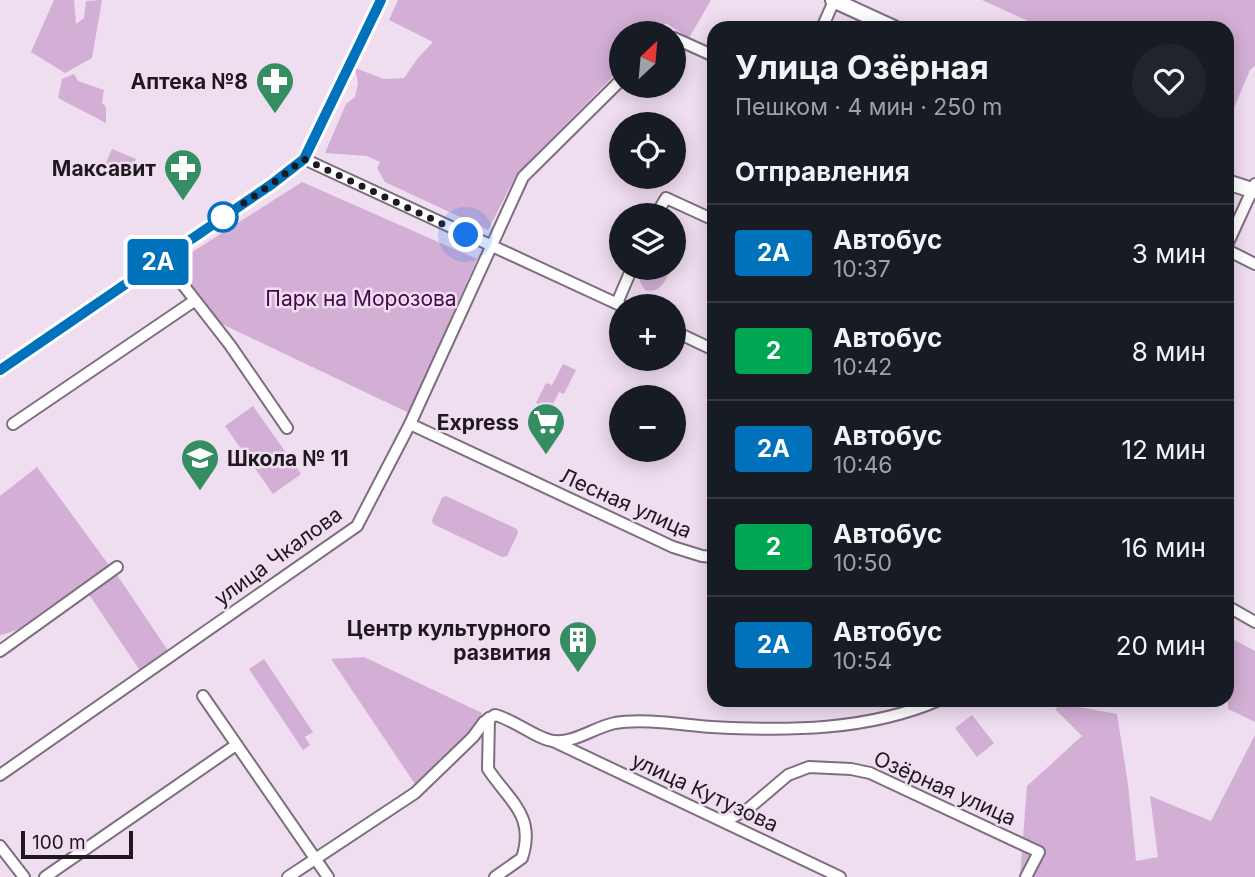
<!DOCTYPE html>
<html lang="ru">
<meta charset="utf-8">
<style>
:root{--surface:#171b24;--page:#20242c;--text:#f1f3f6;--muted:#9ea1a6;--line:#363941}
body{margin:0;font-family:Inter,sans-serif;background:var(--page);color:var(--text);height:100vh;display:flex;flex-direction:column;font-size:26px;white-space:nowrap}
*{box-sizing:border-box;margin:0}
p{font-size:23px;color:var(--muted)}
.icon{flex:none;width:38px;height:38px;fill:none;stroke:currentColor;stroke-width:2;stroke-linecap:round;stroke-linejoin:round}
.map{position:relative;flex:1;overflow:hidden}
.details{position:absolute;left:707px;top:21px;width:527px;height:686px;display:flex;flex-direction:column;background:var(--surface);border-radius:21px;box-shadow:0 4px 18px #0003}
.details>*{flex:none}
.badge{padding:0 14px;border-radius:5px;font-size:24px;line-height:46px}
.needle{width:46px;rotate:26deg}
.fabs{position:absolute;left:609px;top:21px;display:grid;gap:14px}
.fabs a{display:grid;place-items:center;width:77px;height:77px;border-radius:50%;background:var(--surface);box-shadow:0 4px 18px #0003;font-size:35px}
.scale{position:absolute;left:21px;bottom:18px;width:112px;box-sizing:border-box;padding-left:7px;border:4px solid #1f181f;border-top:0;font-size:19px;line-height:24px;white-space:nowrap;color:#1f181f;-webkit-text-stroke:5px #efddf0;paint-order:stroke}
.you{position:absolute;width:35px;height:35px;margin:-18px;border:5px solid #fff;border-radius:50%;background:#1a73e8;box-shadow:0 0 0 10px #1a73e833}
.map>.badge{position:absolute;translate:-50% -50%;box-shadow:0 0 0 4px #fff}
h2{padding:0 28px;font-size:26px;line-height:63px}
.round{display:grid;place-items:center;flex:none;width:74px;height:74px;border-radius:37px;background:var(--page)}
.overview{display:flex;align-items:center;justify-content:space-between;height:119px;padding:0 28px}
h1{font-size:33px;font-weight:700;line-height:52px}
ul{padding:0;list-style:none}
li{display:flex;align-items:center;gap:21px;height:98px;padding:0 28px;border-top:2px solid var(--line)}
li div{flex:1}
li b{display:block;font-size:26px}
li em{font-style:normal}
li .badge{min-width:77px;font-weight:700;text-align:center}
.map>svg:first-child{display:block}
.green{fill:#d3afd5}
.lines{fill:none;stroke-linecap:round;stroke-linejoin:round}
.minor-casing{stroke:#7e6e7f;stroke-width:14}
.major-casing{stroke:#7e6e7f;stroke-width:18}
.minor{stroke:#fff;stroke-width:10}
.major{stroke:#fff;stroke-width:14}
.line-casing{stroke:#fff;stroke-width:16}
.line{stroke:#0072bc;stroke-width:10}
.walk{stroke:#1f181f;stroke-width:7;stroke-dasharray:0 12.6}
.stop-dot{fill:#fff;stroke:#0072bc;stroke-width:3.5}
.labels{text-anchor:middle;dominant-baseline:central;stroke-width:5;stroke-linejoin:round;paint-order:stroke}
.poi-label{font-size:21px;font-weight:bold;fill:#1f181f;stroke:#efddf0;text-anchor:end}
.park-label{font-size:21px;fill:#49064e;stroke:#efddf0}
.street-label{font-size:21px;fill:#1f181f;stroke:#efddf0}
</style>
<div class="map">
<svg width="1255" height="877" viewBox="0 0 1255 877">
<rect width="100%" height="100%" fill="#efddf0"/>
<g class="green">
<polygon points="54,0 74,0 76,24 84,18 86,1 102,0 92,58 65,73 31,52"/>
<polygon points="398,0 711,0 689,38 666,23 656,33 621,33 621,68 516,175 488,230 385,182 377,168 380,162 367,156 325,153 346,104 355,97 358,83 355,68 384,79 404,78 418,58 433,42 389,20"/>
<polygon points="982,0 1255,0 1255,66 1250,70 1231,115 1227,113 1227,28 1043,28"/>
<polygon points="74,74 78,81 104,90 102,103 106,107 106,123 58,98 62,79"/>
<path d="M112 149 136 159C130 172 114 177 102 172Z"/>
<polygon points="302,182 477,259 409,413 199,313 172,265"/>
<path d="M643 268H671C665 280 662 294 645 290L640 282Z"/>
<polygon points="563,364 576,370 564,394 559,392 550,410 536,403 546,383 552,385"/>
<polygon points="253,406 301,474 273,494 225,426"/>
<path d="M37 467 111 568C79 591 38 627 0 635V496Z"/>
<polygon points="446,496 517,529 518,533 507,556 502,557 433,524 432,520 442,498"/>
<polygon points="117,575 169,652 141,672 88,593"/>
<polygon points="1227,636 1255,651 1255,722 1228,709"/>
<polygon points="364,657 482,713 471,737 417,787 331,659"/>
<polygon points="264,659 313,732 305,737 310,745 303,750 249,669"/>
<polygon points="1062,704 1117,714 1128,784 1136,861 1158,857 1150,796 1211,821 1255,735 1255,877 1020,877 1027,786 1082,736 1055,709"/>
<polygon points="972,715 994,743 977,757 955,728"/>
</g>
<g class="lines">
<defs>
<g id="minor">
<polyline points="822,28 834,1"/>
<polyline points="674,38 714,56"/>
<polyline points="304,159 622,306"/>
<polyline points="656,215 666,198 714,220"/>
<polyline points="1227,245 1255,184"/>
<polyline points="1227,250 1255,264"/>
<polyline points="163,259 230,345 287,428"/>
<polyline points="617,303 632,268"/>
<polyline points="674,331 714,350"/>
<polyline points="0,370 272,184 304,159 381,0"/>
<polyline points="13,424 194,301"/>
<polyline points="410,424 673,547 702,556 714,557"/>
<polyline points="1227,606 1255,622"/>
<polyline points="0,651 117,567"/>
<polyline points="203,696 328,877"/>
<path d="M489 718 488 769C509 801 536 815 522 858L495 877"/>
<polyline points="553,741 840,877"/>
<polyline points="0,775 357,526 410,424 523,177 621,80"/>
<polyline points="725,821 748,809 788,775 809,767 851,769 870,773 1039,852 1026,877"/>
<polyline points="0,846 24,877"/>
<polyline points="45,877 236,745"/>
<path d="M288 877 415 793 473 737 484 722 495 715C513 719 538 740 554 741 575 743 595 727 615 723 644 718 683 725 712 727 787 731 868 731 939 700"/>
</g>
<g id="major">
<polyline points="833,0 894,28"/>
<polyline points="1227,182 1255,191"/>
</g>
</defs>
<use href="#minor" class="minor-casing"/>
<use href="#major" class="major-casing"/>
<use href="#minor" class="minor"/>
<use href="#major" class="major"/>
</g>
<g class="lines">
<defs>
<polyline id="line" points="0,370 272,184 304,159 381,0"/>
</defs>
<use href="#line" class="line-casing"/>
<use href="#line" class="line"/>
<polyline class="walk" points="223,217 272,184 304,159 466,235"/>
</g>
<defs>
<symbol id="pharmacy-pin" viewBox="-11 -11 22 30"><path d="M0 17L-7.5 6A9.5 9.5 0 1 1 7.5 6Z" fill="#358d62" stroke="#efddf0"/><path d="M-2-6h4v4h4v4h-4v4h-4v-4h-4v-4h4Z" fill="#fff"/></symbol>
<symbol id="supermarket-pin" viewBox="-11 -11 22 30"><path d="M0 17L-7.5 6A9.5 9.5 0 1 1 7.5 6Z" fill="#358d62" stroke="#efddf0"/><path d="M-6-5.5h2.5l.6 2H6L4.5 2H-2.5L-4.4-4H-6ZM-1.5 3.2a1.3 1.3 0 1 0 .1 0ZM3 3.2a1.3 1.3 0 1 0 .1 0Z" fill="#fff"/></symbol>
<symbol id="school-pin" viewBox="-11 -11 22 30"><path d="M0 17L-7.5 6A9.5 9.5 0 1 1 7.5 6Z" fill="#358d62" stroke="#efddf0"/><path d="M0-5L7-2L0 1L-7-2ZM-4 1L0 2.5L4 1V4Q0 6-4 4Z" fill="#fff"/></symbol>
<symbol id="building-pin" viewBox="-11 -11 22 30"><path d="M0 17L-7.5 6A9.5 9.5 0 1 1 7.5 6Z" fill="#358d62" stroke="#efddf0"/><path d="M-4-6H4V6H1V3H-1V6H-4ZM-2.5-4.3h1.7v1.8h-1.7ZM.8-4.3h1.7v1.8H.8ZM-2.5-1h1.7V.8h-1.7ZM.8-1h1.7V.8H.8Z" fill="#fff"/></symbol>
</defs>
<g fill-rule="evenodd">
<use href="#pharmacy-pin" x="253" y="59" width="44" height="60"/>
<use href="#pharmacy-pin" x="161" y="146" width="44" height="60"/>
<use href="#supermarket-pin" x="524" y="400" width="44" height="60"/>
<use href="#school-pin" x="178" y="436" width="44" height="60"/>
<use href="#building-pin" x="556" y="618" width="44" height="60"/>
</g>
<circle class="stop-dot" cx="223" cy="217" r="14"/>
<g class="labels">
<g class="poi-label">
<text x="248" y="81">Аптека №8</text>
<text x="156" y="168">Максавит</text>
<text x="519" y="422">Express</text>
<text x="227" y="458" text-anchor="start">Школа № 11</text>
<text x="551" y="628">Центр культурного<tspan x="551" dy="24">развития</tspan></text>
</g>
<g class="park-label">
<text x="361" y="298">Парк на Морозова</text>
</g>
<g class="street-label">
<text transform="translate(626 503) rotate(24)">Лесная улица</text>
<text transform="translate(278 556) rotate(-36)">улица Чкалова</text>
<text transform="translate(945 788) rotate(24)">Озёрная улица</text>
<text transform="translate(705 792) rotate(25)">улица Кутузова</text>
</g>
</g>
</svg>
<div class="fabs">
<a><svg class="needle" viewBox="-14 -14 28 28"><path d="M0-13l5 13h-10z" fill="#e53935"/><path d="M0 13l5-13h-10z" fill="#9ea1a6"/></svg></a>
<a><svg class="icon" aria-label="locate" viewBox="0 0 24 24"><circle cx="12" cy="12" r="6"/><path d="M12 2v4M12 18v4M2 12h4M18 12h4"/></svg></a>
<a><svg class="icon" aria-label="layers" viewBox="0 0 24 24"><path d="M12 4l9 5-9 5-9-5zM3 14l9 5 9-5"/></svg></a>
<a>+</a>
<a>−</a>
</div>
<div class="scale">100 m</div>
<div class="you" style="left:466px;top:235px"></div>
<b class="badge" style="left:158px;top:262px;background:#0072bc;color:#fff">2А</b>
<section class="details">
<div class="overview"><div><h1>Улица Озёрная</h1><p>Пешком · 4 мин · 250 m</p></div><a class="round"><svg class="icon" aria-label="heart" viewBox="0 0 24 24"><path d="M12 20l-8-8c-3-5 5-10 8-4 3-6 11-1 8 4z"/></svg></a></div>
<h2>Отправления</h2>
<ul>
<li><span class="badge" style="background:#0072bc;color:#fff">2А</span><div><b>Автобус</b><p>10:37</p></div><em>3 мин</em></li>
<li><span class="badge" style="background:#00a651;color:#fff">2</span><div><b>Автобус</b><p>10:42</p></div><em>8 мин</em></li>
<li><span class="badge" style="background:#0072bc;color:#fff">2А</span><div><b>Автобус</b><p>10:46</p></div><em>12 мин</em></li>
<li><span class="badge" style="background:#00a651;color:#fff">2</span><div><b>Автобус</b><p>10:50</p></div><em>16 мин</em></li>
<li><span class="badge" style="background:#0072bc;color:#fff">2А</span><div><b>Автобус</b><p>10:54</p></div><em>20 мин</em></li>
</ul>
</section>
</div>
